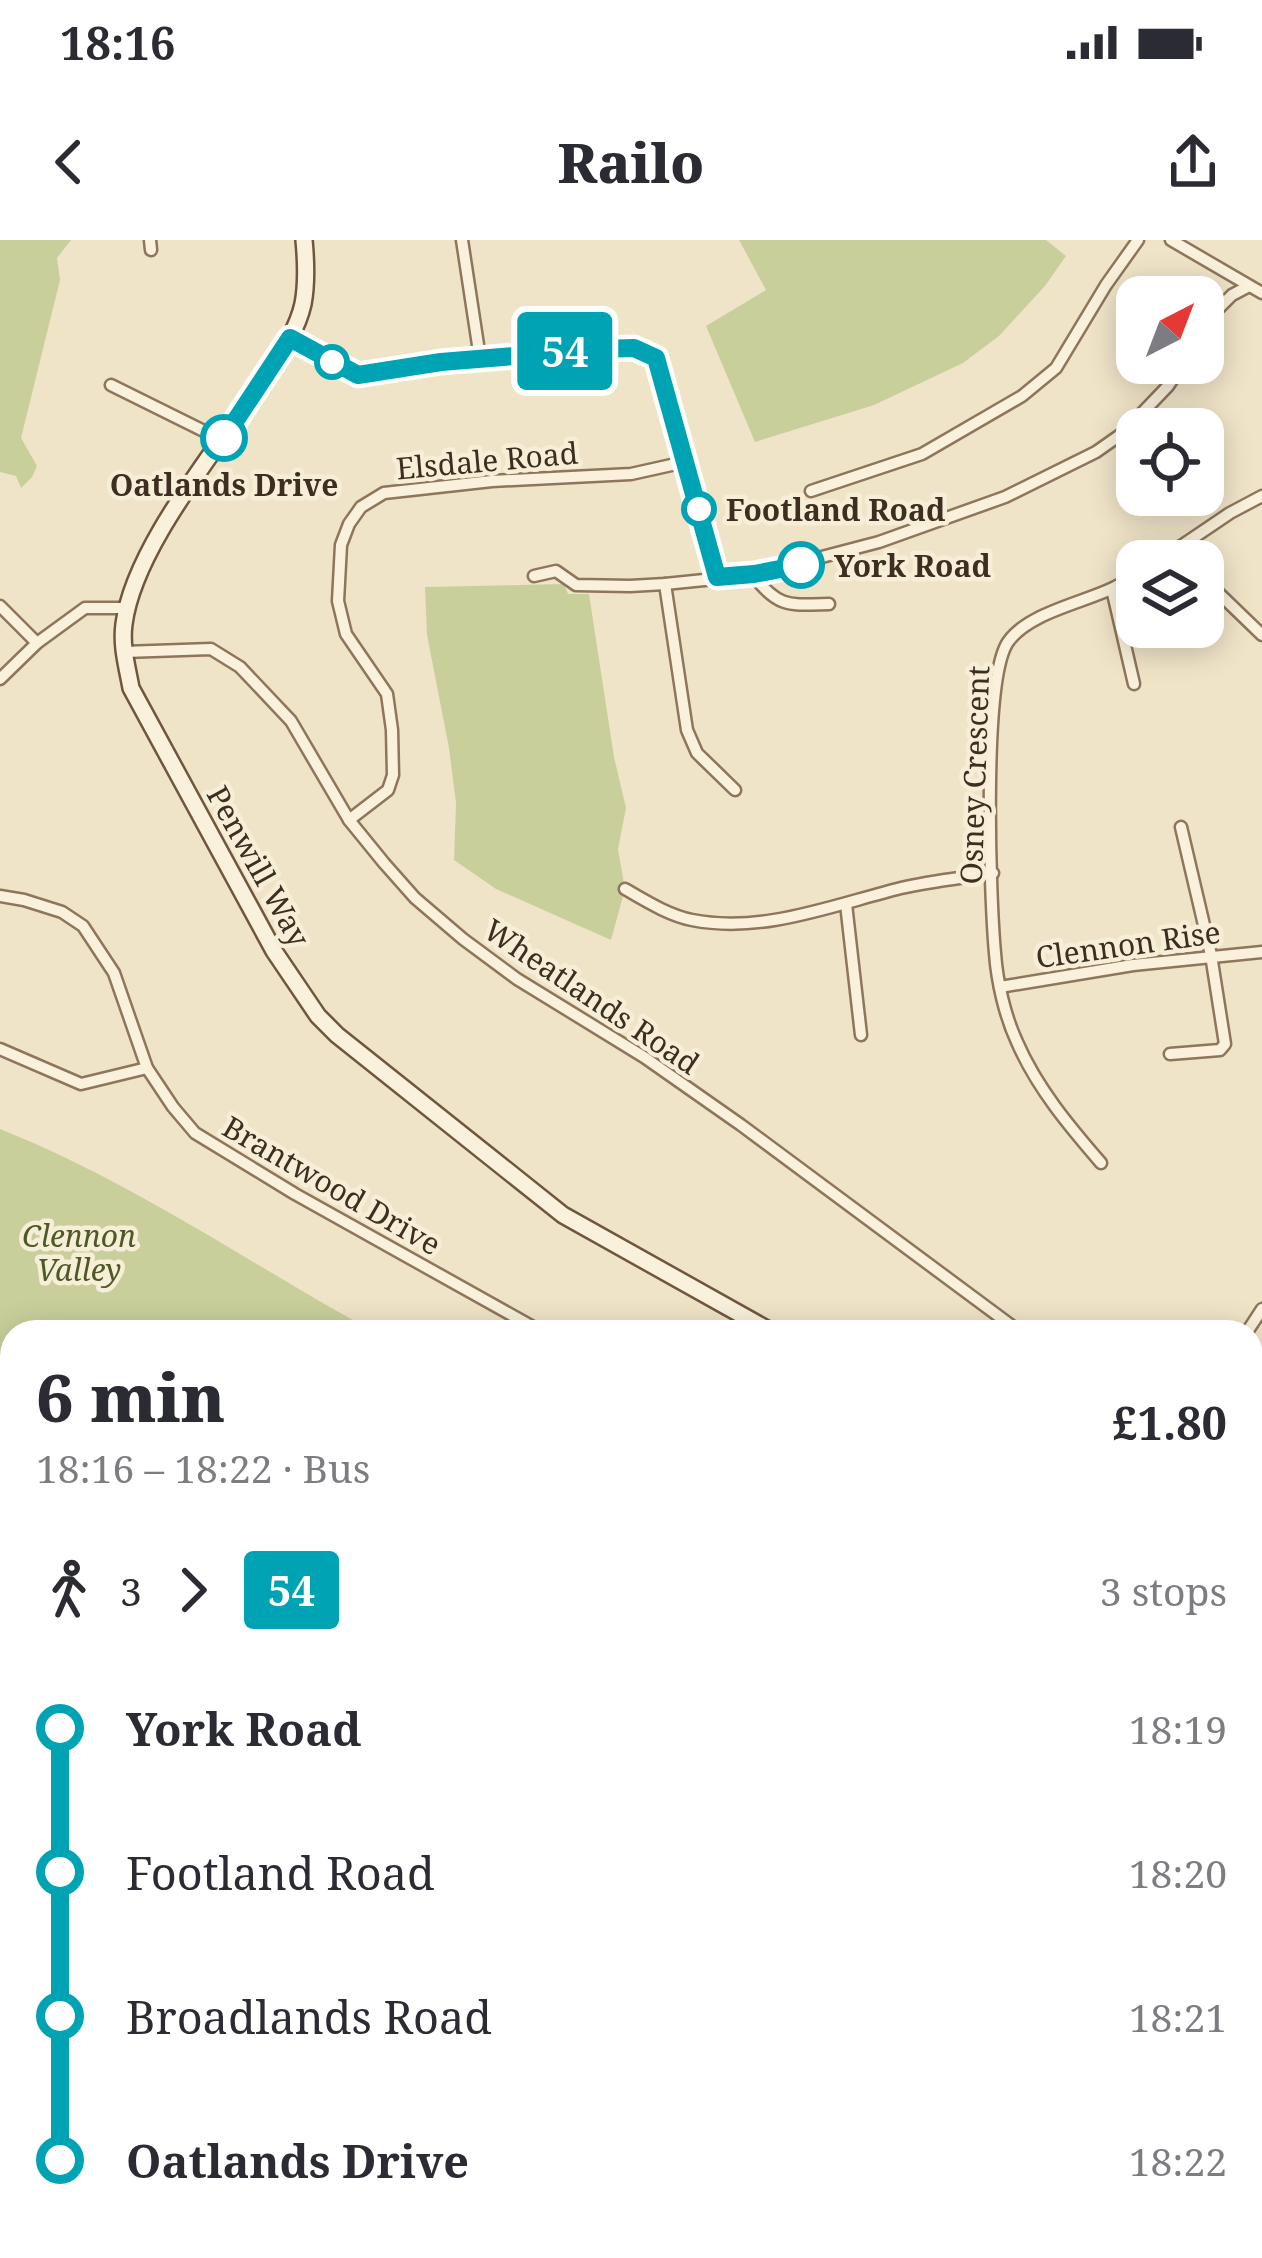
<!DOCTYPE html>
<meta charset="utf-8">
<style>
:root{--surface:#fff;--page:#f7f7f7;--text:#2b2b33;--muted:#7c7c81}
body{margin:0;font-family:"Noto Serif",serif;background:var(--page);color:var(--text);height:100vh;display:flex;flex-direction:column;font-size:45px;white-space:nowrap}
*{box-sizing:border-box;margin:0}
p{font-size:39px;color:var(--muted)}
.icon{flex:none;width:66px;height:66px;fill:none;stroke:currentColor;stroke-width:2;stroke-linecap:round;stroke-linejoin:round}
.map{position:relative;flex:1;overflow:hidden}
.details{position:absolute;left:0px;top:1080px;width:1263px;height:939px;display:flex;flex-direction:column;background:var(--surface);border-radius:36px 36px 0 0;box-shadow:0 6px 30px #0003}
.details>*{flex:none}
.badge{padding:0 24px;border-radius:9px;font-size:42px;line-height:78px}
.needle{width:78px;rotate:42deg}
.buttons{position:absolute;left:1116px;top:36px;display:grid;gap:24px}
.buttons a{display:grid;place-items:center;width:108px;height:108px;border-radius:24px;background:var(--surface);box-shadow:0 6px 30px #0003;font-size:60px}
.map>.badge{position:absolute;translate:-50% -50%;box-shadow:0 0 0 6px #fff}
.legs{display:flex;align-items:center;gap:18px;height:132px;padding:0 36px;font-size:39px}
.legs p{margin-inline-start:auto}
.headline{display:flex;align-items:center;justify-content:space-between;height:204px;padding:0 36px}
h1{font-size:66px;font-weight:800;line-height:90px}
ul{padding:0 36px;list-style:none}
li{display:flex;align-items:center;gap:42px;height:144px;font-size:45px}
li i{display:grid;place-items:center;width:18px;height:100%;margin:0 15px;background:currentColor}
li i::after{content:'';width:30px;height:30px;margin:-15px;border:9px solid;border-radius:50%;background:var(--surface)}
li p{margin-inline-start:auto}
li:first-child i{background:linear-gradient(#0000 50%,currentColor 0)}
li:last-child i{background:linear-gradient(currentColor 50%,#0000 0)}
.status{display:flex;justify-content:space-between;align-items:center;height:84px;padding:0 60px;background:var(--surface);direction:ltr}
.status svg{height:33px;fill:currentColor}
header{display:flex;justify-content:space-between;align-items:center;height:156px;padding:0 36px;background:var(--surface);font-size:54px;font-weight:800}
.map>svg:first-child{display:block}
.green{fill:#c9cf9b}
.water{fill:#a9c4bc;stroke:#6f938a;stroke-width:3}
.lines{fill:none;stroke-linecap:round;stroke-linejoin:round}
.stream{stroke:#6f938a;stroke-width:4.5}
.street-casing{stroke:#8d765c;stroke-width:15}
.secondary-casing{stroke:#6f573f;stroke-width:20}
.primary-casing{stroke:#5b4430;stroke-width:21}
.street{stroke:#faf1dc;stroke-width:10}
.secondary{stroke:#faf1dc;stroke-width:15}
.primary{stroke:#f3d9a0;stroke-width:16}
.rail{stroke:#3d2e20;stroke-width:4.5;stroke-dasharray:21 21;stroke-linecap:butt}
.line-1-casing{stroke:#fff;stroke-width:27}
.line-1{stroke:#00a3b4;stroke-width:18}
.stop-1-dot{fill:#fff;stroke:#00a3b4;stroke-width:6}
.labels{text-anchor:middle;dominant-baseline:central;stroke-width:9;stroke-linejoin:round;paint-order:stroke}
.street-label{font-size:30px;fill:#3d2e20;stroke:#f7eed8}
.stop-label{font-size:30px;font-weight:bold;fill:#3d2e20;stroke:#f7eed8;text-anchor:start}
.park-label{font-size:30px;font-style:italic;fill:#4d5a26;stroke:#f7eed8}
</style>
<div class="status"><b>18:16</b><svg viewBox="0 0 49 12"><path d="M0 12V9h3v3zM5 12V6h3v6zM10 12V3h3v9zM15 12V0h3v12zM26 1h20v11H26zM47 4h2v5h-2z"/></svg></div>
<header><svg class="icon" aria-label="back" viewBox="0 0 24 24"><path d="M15 5l-7 7 7 7"/></svg>Railo<svg class="icon" aria-label="share" viewBox="0 0 24 24"><path d="M12 15V3M7 8l5-5 5 5M5 13v7h14v-7"/></svg></header>
<div class="map">
<svg width="1262" height="2018" viewBox="0 0 1262 2018">
<rect width="100%" height="100%" fill="#f0e4c8"/>
<g class="green">
<polygon points="0,0 71,0 57,18 60,40 21,198 37,226 32,237 21,248 16,236 0,232"/>
<polygon points="739,0 1046,0 1066,16 1045,46 999,96 963,123 874,165 755,202 706,86 766,50"/>
<polygon points="564,344 568,354 589,354 614,517 626,568 618,609 625,649 611,700 496,649 454,620 456,563 449,508 427,395 425,347"/>
<path d="M0 889C133 942 249 1023 374 1092H12V1311L0 1314Z"/>
<polygon points="152,2007 342,2010 360,2018 143,2018"/>
<polygon points="460,2007 864,2007 857,2018 465,2018"/>
</g>
<polygon class="water" points="12,1311 12,1479 0,1471 0,1314"/>
<g class="lines">
<g class="stream">
<polyline points="387,2007 451,2014 452,2018"/>
<polyline points="975,2007 982,2017 988,2018"/>
<polyline points="864,2018 871,2007"/>
</g>
<defs>
<g id="street">
<polyline points="150,0 151,10"/>
<polyline points="462,0 480,118"/>
<polyline points="1171,0 1262,53"/>
<polyline points="1203,84 1232,55 1249,46"/>
<polyline points="290,97 358,135 498,116 634,108 653,115 717,337"/>
<polyline points="111,145 222,200"/>
<polyline points="811,251 922,214 1022,156 1056,128 1106,45 1138,0"/>
<polyline points="1159,321 1230,273 1262,256"/>
<path d="M753 335C778 368 789 365 829 364"/>
<polyline points="534,336 556,331 576,345 630,346 665,344 753,335 879,302 1005,257 1096,212 1123,193 1168,146 1184,123"/>
<polyline points="1203,338 1262,395"/>
<polyline points="665,344 687,490 697,513 735,550"/>
<polyline points="1112,349 1134,444"/>
<polyline points="0,366 37,403"/>
<polyline points="124,412 211,409 240,427 291,481 349,580 384,623 415,658 463,699 517,739 644,817 741,885 1020,1092"/>
<polyline points="0,439 37,403 85,368 127,368"/>
<polyline points="349,580 388,550 393,535 392,490 387,454 346,394 338,361 341,305 349,284 361,267 384,253 492,241 631,234 685,222"/>
<path d="M625 649C646 661 668 675 692 680 762 694 833 665 901 648 931 641 962 638 993 633"/>
<polyline points="0,656 24,660 62,672 83,686 114,733 147,828 173,867 195,893 295,954 542,1092"/>
<polyline points="846,664 861,795"/>
<polyline points="1000,747 1133,725 1262,712"/>
<polyline points="0,809 81,844 147,828"/>
<polyline points="1170,814 1220,810 1225,804 1211,715 1181,587"/>
<path d="M1101 923C1069 886 1037 848 1017 802 1005 776 997 742 995 713 990 659 982 440 1008 402 1028 373 1082 363 1113 348 1121 344 1129 339 1137 334"/>
<polyline points="1247,1092 1262,1069"/>
<polyline points="1251,1539 1262,1545"/>
<polyline points="1251,1674 1262,1649"/>
</g>
<path id="secondary" d="M304 0C306 21 307 43 303 64 296 95 276 119 259 145 217 210 134 307 124 384 121 406 127 426 131 448L274 711 318 776 337 795 563 975 772 1092"/>
<g id="primary">
<polyline points="1251,1406 1262,1392"/>
<polyline points="897,2018 905,2007"/>
</g>
</defs>
<use href="#street" class="street-casing"/>
<use href="#secondary" class="secondary-casing"/>
<use href="#primary" class="primary-casing"/>
<use href="#street" class="street"/>
<use href="#secondary" class="secondary"/>
<use href="#primary" class="primary"/>
<g class="rail">
<polyline points="1251,1874 1262,1846"/>
<polyline points="1251,1903 1262,1874"/>
<polyline points="1195,2018 1199,2007"/>
</g>
</g>
<g class="lines">
<defs>
<polyline id="line-1" points="224,198 290,98 358,135 441,122 600,109 634,108 656,118 717,337 754,334 801,325"/>
</defs>
<use href="#line-1" class="line-1-casing"/>
<use href="#line-1" class="line-1"/>
</g>
<g class="stop-1-dot">
<circle cx="332" cy="122" r="15"/>
<circle cx="224" cy="198" r="21"/>
<circle cx="699" cy="269" r="15"/>
<circle cx="801" cy="325" r="21"/>
</g>
<g class="labels">
<g class="street-label">
<text transform="translate(487 220) rotate(-5)">Elsdale Road</text>
<text transform="translate(974 535) rotate(-88)">Osney Crescent</text>
<text transform="translate(259 626) rotate(61)">Penwill Way</text>
<text transform="translate(1128 704) rotate(-8)">Clennon Rise</text>
<text transform="translate(592 756) rotate(34)">Wheatlands Road</text>
<text transform="translate(332 945) rotate(30)">Brantwood Drive</text>
</g>
<g class="stop-label">
<text x="224" y="244" text-anchor="middle">Oatlands Drive</text>
<text x="726" y="269">Footland Road</text>
<text x="834" y="325">York Road</text>
</g>
<g class="park-label">
<text x="79" y="995">Clennon<tspan x="79" dy="34">Valley</tspan></text>
</g>
</g>
</svg>
<div class="buttons">
<a><svg class="needle" viewBox="-14 -14 28 28"><path d="M0-13l5 13h-10z" fill="#e53935"/><path d="M0 13l5-13h-10z" fill="#7c7c81"/></svg></a>
<a><svg class="icon" aria-label="locate" viewBox="0 0 24 24"><circle cx="12" cy="12" r="6"/><path d="M12 2v4M12 18v4M2 12h4M18 12h4"/></svg></a>
<a><svg class="icon" aria-label="layers" viewBox="0 0 24 24"><path d="M12 4l9 5-9 5-9-5zM3 14l9 5 9-5"/></svg></a>
</div>
<b class="badge" style="left:565px;top:111px;background:#00a3b4;color:#fff">54</b>
<section class="details">
<div class="headline"><div><h1>6 min</h1><p>18:16 – 18:22 · Bus</p></div><b>£1.80</b></div>
<div class="legs"><svg class="icon" aria-label="walk" viewBox="0 0 24 24"><circle cx="13" cy="4" r="2"/><path d="M13 8l-2 6 4 7M11 14l-3 7M7 12l3-4h3l4 4"/></svg>3<svg class="icon" aria-label="forward" viewBox="0 0 24 24"><path d="M9 5l7 7-7 7"/></svg><b class="badge" style="background:#00a3b4;color:#fff">54</b><p>3 stops</p></div>
<ul>
<li><i style="color:#00a3b4"></i><b>York Road</b><p>18:19</p></li>
<li><i style="color:#00a3b4"></i><span>Footland Road</span><p>18:20</p></li>
<li><i style="color:#00a3b4"></i><span>Broadlands Road</span><p>18:21</p></li>
<li><i style="color:#00a3b4"></i><b>Oatlands Drive</b><p>18:22</p></li>
</ul>
</section>
</div>
